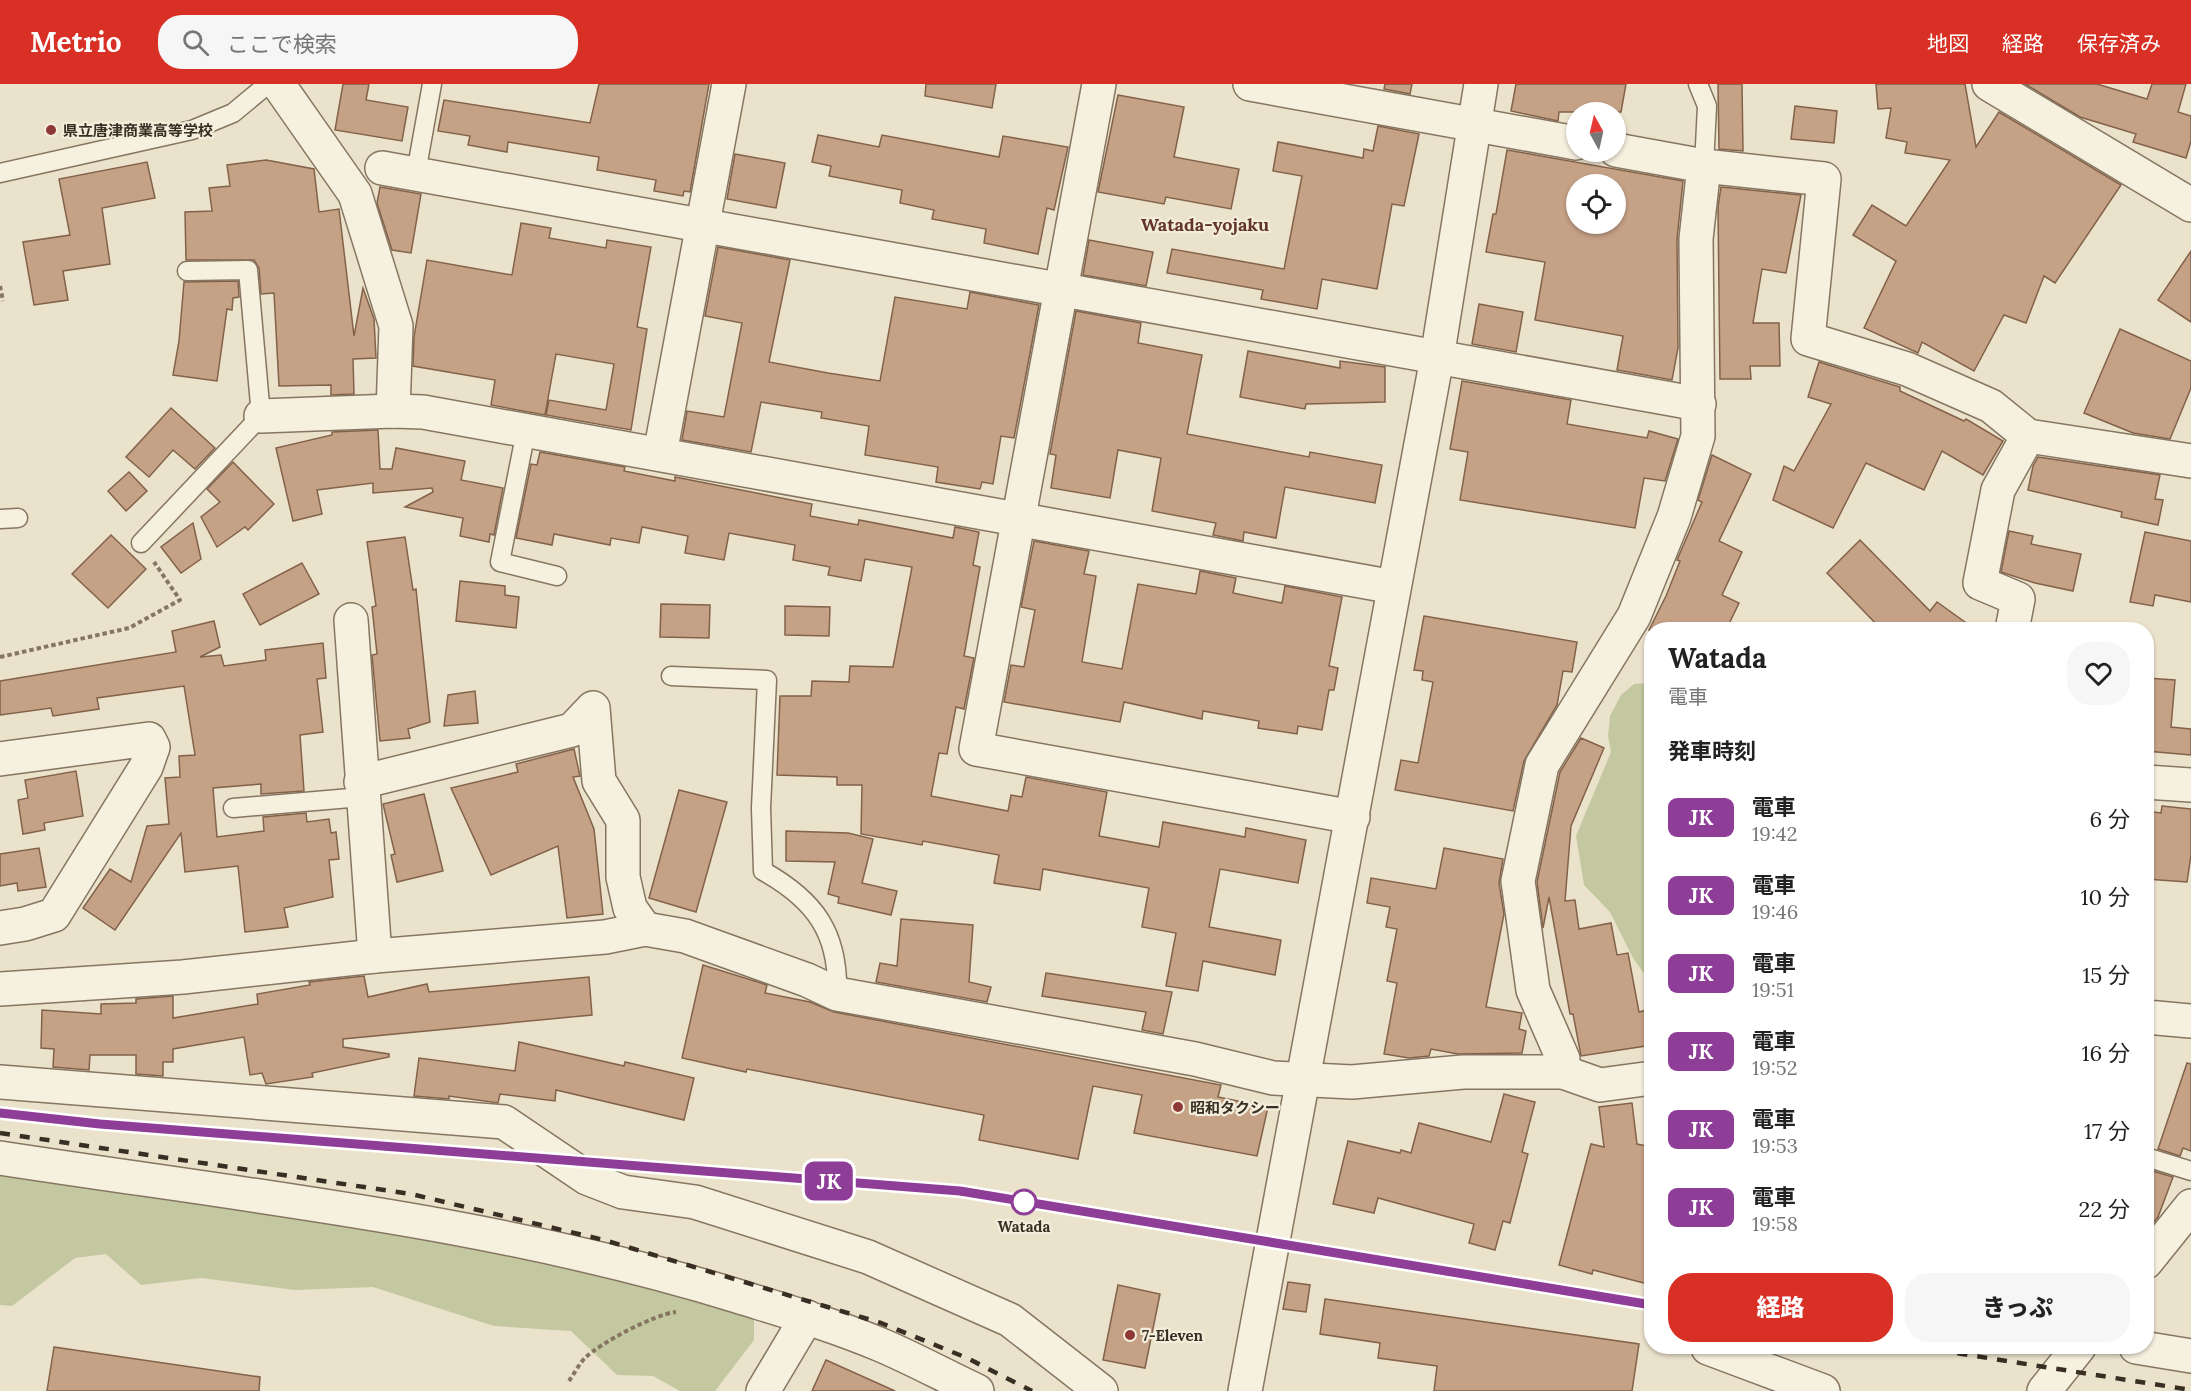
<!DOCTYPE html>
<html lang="ja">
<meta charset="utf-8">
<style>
:root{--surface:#fff;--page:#f6f6f6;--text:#222;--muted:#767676;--accent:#d93025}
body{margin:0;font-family:Lora,"Noto Sans JP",serif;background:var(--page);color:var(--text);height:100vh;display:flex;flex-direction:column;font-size:22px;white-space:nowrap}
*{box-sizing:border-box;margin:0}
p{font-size:20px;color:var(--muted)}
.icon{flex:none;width:33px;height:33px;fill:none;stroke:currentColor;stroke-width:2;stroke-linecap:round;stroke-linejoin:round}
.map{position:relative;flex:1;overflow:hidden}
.sheet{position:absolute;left:1644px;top:538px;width:510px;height:732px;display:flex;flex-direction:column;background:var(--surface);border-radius:24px;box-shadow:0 2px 4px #0004}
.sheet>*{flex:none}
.badge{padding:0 12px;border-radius:9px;font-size:21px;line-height:39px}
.needle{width:39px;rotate:352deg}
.controls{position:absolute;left:1566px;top:18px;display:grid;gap:12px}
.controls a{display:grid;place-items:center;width:60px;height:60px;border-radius:50%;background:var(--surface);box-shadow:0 2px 4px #0004;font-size:30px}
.map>.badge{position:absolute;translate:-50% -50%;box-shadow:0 0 0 3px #fff}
h2{padding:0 24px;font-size:22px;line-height:54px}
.round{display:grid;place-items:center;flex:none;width:63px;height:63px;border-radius:24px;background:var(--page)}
.headline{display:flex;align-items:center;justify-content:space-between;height:102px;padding:0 24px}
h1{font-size:28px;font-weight:800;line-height:45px}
.primary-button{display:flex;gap:12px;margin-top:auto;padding:12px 24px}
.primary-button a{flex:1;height:69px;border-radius:24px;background:var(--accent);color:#fff;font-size:24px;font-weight:800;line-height:69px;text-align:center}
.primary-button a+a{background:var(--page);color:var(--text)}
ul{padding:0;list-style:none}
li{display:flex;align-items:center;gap:18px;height:78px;padding:0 24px}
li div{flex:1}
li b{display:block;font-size:22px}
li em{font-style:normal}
li .badge{min-width:66px;font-weight:700;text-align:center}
header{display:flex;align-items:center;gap:36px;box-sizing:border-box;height:84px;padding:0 30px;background:var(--accent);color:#fff}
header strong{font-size:28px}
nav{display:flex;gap:33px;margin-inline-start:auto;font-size:21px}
.search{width:420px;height:54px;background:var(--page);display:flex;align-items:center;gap:15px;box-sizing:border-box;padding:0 21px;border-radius:24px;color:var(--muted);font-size:22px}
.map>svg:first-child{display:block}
.green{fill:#c3c8a0}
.building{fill:#c5a186;stroke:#83624a;stroke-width:1.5;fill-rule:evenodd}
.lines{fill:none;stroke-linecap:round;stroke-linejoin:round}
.service-casing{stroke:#867661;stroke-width:21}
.minor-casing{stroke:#867661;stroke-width:36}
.tertiary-casing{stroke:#867661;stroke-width:36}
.path{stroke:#867661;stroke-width:4;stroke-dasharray:4.5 3;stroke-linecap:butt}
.service{stroke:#f6f0df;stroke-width:18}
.minor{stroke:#f6f0df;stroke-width:33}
.tertiary{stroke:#f6f0df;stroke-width:33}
.rail{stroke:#392e23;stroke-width:4.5;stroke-dasharray:10 10;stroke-linecap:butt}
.line-casing{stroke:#fff;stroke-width:14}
.line{stroke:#8f3e97;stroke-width:9}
.poi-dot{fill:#8f3937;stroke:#f3eddb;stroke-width:2}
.stop-dot{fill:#fff;stroke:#8f3e97;stroke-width:3}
.labels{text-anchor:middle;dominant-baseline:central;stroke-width:4.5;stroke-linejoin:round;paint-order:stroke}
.poi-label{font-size:15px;font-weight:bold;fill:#392e23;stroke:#f3eddb;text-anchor:start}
.stop-label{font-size:15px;font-weight:bold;fill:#392e23;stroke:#f3eddb}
.quarter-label{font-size:18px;font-weight:bold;fill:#613427;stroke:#f3eddb}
</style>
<header>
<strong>Metrio</strong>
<div class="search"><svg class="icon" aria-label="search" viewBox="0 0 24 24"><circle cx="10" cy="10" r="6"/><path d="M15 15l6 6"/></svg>ここで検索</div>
<nav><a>地図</a><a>経路</a><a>保存済み</a></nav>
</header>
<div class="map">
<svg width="2191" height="1307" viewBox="0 0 2191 1307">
<rect width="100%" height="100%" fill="#ebe2cc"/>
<g class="green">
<polygon points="1650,599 1652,601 1650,898 1633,874 1610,828 1584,801 1576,752 1611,668 1608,652 1610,632 1621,611 1634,600"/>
<polygon points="0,1086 584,1179 754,1235 754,1256 715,1307 680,1307 653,1292 617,1291 571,1247 494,1242 373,1203 295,1206 201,1194 141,1201 106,1170 75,1174 12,1222 0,1221"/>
</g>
<g class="building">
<polygon points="343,0 369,0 366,16 408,23 402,57 335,46"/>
<polygon points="599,0 709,0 690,108 684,107 683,112 654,107 656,96 597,86 599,73 508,58 507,68 468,61 470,52 438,47 444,16 590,39"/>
<polygon points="926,0 996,0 992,24 925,12"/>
<polygon points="1385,0 1412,0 1410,10 1384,5"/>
<polygon points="1516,0 1626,0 1621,28 1559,28 1558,37 1511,27"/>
<polygon points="1718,0 1742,0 1743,67 1719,65"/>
<polygon points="1876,0 1965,0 1976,63 1999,28 2121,101 2055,199 2044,192 2026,239 2004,231 1974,287 1922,258 1918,269 1864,244 1896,177 1853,151 1872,121 1906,142 1950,76 1905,69 1907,58 1886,54 1891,24 1878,25"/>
<polygon points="2025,0 2097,0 2147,15 2152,0 2186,0 2178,28 2191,32 2191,57 2186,74 2133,58 2136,50 2080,33"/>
<polygon points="1118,11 1184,23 1174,73 1239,85 1231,125 1166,113 1164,120 1098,108"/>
<polygon points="1795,22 1837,27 1834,59 1791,55"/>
<polygon points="1378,42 1419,50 1404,122 1392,120 1377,205 1322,195 1317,225 1261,215 1263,206 1167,189 1172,165 1284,185 1302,92 1273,87 1278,58 1363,74 1364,65 1373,67"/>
<polygon points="818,51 879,63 882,51 999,73 1003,52 1068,63 1054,126 1047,124 1038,170 984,159 986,145 932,135 934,126 900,119 902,106 829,92 831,82 812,78"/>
<path d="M1507 66 1683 97 1677 155 1678 264 1672 296 1617 286 1623 252 1535 236 1545 178 1486 168 1493 130H1496ZM1576 100H1616V140H1576Z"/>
<polygon points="735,70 785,79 776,124 727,115"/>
<polygon points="266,76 314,85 319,128 339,125 354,252 363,204 374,235 376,274 353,275 354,310 331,311 331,301 279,302 274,209 261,210 259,184 254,176 186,176 185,128 212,127 209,104 230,102 227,81"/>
<polygon points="147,78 155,114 102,124 110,180 63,187 68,216 34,221 23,158 70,151 59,95"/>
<polygon points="380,103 421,110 411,169 392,166 377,119"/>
<polygon points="1721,103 1801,111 1786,189 1762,185 1753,239 1779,239 1780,282 1750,282 1751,295 1720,295 1718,123"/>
<polygon points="521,139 551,144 549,154 606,164 607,156 651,163 637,243 647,245 631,346 546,331 549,316 606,326 614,280 556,270 545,331 491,321 495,296 413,282 414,253 427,176 512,191"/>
<polygon points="1089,156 1153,168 1146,202 1083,191"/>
<polygon points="718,163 790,176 769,278 828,289 880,297 895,213 967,225 970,208 1039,221 1014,354 1001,352 993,400 982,398 980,405 936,398 938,383 865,371 869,342 821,334 822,328 761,318 751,368 682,356 687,327 724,333 742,239 705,232"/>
<polygon points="2191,167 2191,238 2158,216"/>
<polygon points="238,197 239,213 233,214 232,226 227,225 217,297 173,291 179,257 184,198"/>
<polygon points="1479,220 1523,228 1516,268 1472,260"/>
<polygon points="1076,227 1141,239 1138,259 1202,271 1187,350 1309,373 1310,368 1382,381 1375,419 1285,403 1276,454 1244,448 1243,457 1213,451 1216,439 1152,427 1161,374 1118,366 1110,414 1051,404 1056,371 1050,370"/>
<polygon points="2120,245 2191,277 2191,304 2170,355 2133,349 2084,329"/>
<polygon points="1248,267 1340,284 1340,277 1385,283 1385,318 1306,320 1305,325 1240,313"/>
<polygon points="1819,278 1900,303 1900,307 1964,337 1966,335 2003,357 1983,391 1942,367 1924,406 1866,379 1833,444 1773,416 1784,382 1794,387 1831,320 1808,313"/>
<polygon points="1462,297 1571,316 1567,340 1647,354 1649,347 1678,355 1665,397 1644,394 1635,444 1460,416 1468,368 1450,365"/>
<polygon points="171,324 215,364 195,385 173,366 149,393 126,373"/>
<polygon points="378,346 380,385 392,385 396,364 465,377 461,396 503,404 494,451 490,450 489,458 460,452 463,434 405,423 433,408 432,404 373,409 373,399 317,406 322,430 293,437 276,364 332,351 332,348"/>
<polygon points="540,368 625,383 624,387 675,397 675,393 812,420 810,432 858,441 859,436 953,454 955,443 979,448 973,481 980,483 964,572 974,574 964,625 956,623 947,670 939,669 931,712 1008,727 1011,711 1022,713 1026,693 1107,708 1099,752 1159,763 1163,738 1245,753 1246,744 1306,756 1298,799 1220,785 1209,843 1281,856 1275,891 1203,877 1198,907 1166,902 1176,849 1142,843 1149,804 1043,785 1040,806 994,799 999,771 923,757 922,761 861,750 862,701 837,701 837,693 777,691 780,612 811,612 812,597 849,598 850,582 893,583 912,483 865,475 861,497 828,491 830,483 793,476 795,461 729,449 724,476 685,469 688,452 642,443 639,459 611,454 610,461 554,450 552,461 516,454 531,380 537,381"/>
<polygon points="1712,371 1751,390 1719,457 1742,468 1722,511 1739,519 1726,546 1649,546 1666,512 1680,477 1677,476 1702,418 1698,416"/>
<polygon points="2038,373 2160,391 2155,415 2163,416 2158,441 2121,433 2122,428 2028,406 2033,382"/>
<polygon points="233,378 274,420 248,446 245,443 217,463 201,433 220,418 207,405"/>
<polygon points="129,388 147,407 126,427 108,407"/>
<polygon points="193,439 201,475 181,489 161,463"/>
<polygon points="2009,447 2033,452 2031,460 2081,470 2073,507 2035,499 2001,488"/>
<polygon points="2145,448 2191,457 2191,518 2155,511 2153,522 2130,518"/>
<polygon points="111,451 146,485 108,524 72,490"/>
<polygon points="405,453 413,506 416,505 430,638 408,645 410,654 380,657 372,571 377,570 372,523 376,522 367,458"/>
<polygon points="1860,456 1930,527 1937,518 1976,546 1882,546 1827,489"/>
<polygon points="1034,457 1089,467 1084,490 1096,492 1082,578 1122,585 1138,500 1196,510 1200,487 1236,494 1233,509 1282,519 1285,502 1342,513 1329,582 1338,584 1334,606 1329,606 1322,646 1298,642 1297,650 1258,644 1259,637 1203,627 1202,635 1124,618 1120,638 1004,618 1011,581 1024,583 1035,526 1021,523"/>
<polygon points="302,479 319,510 260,541 243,510"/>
<polygon points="460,497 505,502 505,511 519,513 516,544 456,537"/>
<polygon points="661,520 710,521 709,554 660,553"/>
<polygon points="785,522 830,523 829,552 785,551"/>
<polygon points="1424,532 1577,558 1572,588 1563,587 1557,621 1524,677 1513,727 1395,706 1401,676 1418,679 1433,598 1422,596 1423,587 1414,586"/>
<polygon points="214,537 220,563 200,573 221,571 224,582 266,576 265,566 323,559 326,594 317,595 323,648 300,651 304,707 261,710 261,700 213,704 217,753 264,747 263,733 306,729 307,738 329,735 331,749 336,748 339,775 329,776 333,813 284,824 288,843 245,848 238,782 185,788 181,749 115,846 83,824 110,785 131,798 147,742 169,740 165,694 180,693 179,672 195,671 184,602 97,614 99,625 53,632 51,624 0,631 0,597 176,568 172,547"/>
<polygon points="2146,594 2175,596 2171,643 2191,645 2191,671 2146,667"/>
<polygon points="475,607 478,639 444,642 448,611"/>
<polygon points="1581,654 1604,664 1571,742 1565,817 1575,816 1579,845 1611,839 1617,871 1628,869 1639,928 1647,926 1652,951 1652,961 1581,972 1573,930 1570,930 1549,813 1543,844 1537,798 1560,688"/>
<polygon points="574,665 580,692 573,693 594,745 603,830 567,834 558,762 491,791 451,704 518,688 516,680"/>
<polygon points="76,687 83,732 44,739 45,746 23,750 18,716 28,714 25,696"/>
<polygon points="679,706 727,718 696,828 649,814"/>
<polygon points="424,710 443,787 397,798 391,771 395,770 383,720"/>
<polygon points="2162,722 2191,725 2191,771 2187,798 2146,795 2146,727 2161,729"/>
<polygon points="786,747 848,749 873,755 862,799 897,807 891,831 838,819 839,813 828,810 835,778 786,777"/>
<polygon points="39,764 46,803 18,807 17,799 0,802 0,770"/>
<polygon points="1444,764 1503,775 1499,799 1504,830 1486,923 1522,929 1519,945 1526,947 1522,969 1458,970 1431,965 1429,972 1409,974 1384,970 1397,899 1387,897 1397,845 1386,843 1390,823 1367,819 1371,794 1436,805"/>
<polygon points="901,835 973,841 969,898 991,903 987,918 876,898 880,879 897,882"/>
<polygon points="703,881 767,901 765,909 810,918 834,928 1221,1001 1218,1013 1268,1023 1257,1072 1134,1049 1142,1011 1093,1002 1078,1075 979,1056 984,1031 747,985 746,988 682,974"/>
<polygon points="1046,889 1172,908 1163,950 1142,946 1146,928 1042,912"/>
<polygon points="364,892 368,913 427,900 429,908 589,893 592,931 343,955 343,963 389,970 389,973 312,989 313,993 266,1000 262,989 250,991 244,953 173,965 173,978 163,978 163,992 136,990 136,971 90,971 89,986 53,983 54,965 41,964 42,926 101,930 101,920 136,919 136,915 173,912 173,934 258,920 257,910 310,901 309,898"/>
<polygon points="519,958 624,982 625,978 694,994 684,1036 556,1006 555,1017 500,1010 498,1019 449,1012 449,1015 414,1012 419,974 515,987"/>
<polygon points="2187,979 2191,980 2191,1067 2183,1064 2180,1072 2158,1065"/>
<polygon points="1504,1010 1535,1018 1522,1068 1528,1070 1510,1139 1503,1137 1495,1166 1469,1159 1474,1140 1378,1114 1374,1129 1333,1120 1348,1057 1400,1069 1401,1066 1411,1069 1419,1039 1491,1058"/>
<polygon points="1632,1019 1637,1060 1652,1063 1652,1201 1593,1186 1592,1190 1559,1181 1591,1060 1604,1063 1599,1023"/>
<polygon points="2146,1085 2173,1093 2158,1133 2146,1147"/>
<polygon points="1288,1198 1310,1201 1306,1228 1283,1225"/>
<polygon points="1118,1201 1160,1210 1145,1284 1103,1276"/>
<polygon points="1325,1215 1639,1260 1632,1307 1434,1307 1437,1282 1378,1274 1380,1259 1320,1250"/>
<polygon points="54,1263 260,1293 259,1307 47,1307"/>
<polygon points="826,1276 895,1307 812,1307"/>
</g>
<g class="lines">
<defs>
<g id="service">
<polyline points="1698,0 1707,22 1704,82"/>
<polyline points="0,89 192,46 233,29 268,0"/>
<polyline points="416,89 432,0"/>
<polyline points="526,347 500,478 557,492"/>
<polyline points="0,435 18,434"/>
<polyline points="141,459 261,332 248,186 187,187"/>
<path d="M671 592 767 596 761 724 763 787C815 816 839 849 837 910"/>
<polyline points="233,724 362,713"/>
<polyline points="2146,1073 2191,1087"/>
</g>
<g id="minor">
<polyline points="278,0 355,110 396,242 393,327"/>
<polyline points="1099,0 976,665 1353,733"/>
<polyline points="1250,0 1576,59"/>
<polyline points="1989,0 2191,121"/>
<polyline points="1616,66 1704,82 1824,95 1808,255 1907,285 1991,322 2028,352 2191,377"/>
<polyline points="382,84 1699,320"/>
<polyline points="261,332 393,327 423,328 1394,503"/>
<polyline points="660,370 729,0"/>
<polyline points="351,536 375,872"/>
<polyline points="2012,546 2018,515 1980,499 1998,406 2028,352"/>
<polyline points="0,675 149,655 153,663 146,683 54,831 25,840 0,844"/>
<polyline points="361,698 572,646 593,624 599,697 623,736 623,793 630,824 645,845"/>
<polyline points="2146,698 2191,701"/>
<polyline points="0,905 183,893 375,872 605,853 645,845 685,852 807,896 837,910 1195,975 1273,994 1352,998 1463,988 1563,988 1600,1001 1652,994"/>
<polyline points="2146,933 2191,937"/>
<polyline points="1563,988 1563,975 1533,906 1518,797 1542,681 1634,532 1674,433 1698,352 1696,155 1704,82"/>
<polyline points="0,998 504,1038 587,1094 623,1108 695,1118 868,1173 1010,1236 1101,1307"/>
<path d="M0 1074C247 1112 498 1138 737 1212 785 1227 834 1241 881 1261 914 1275 945 1292 977 1307"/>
<polyline points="2146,1178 2191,1122"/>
<polyline points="2136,1263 2191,1272"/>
<polyline points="1708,1264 1823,1307"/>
<polyline points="2044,1307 2079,1263"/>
</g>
<g id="tertiary">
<polyline points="763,1307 807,1233"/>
<polyline points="1245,1307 1437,274 1481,0"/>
</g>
</defs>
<use href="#service" class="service-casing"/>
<use href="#minor" class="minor-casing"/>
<use href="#tertiary" class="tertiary-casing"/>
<g class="path">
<polyline points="0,202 3,217"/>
<polyline points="0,573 129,544 180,516 154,478"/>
<path d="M569 1297C574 1290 579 1280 585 1274 600 1259 655 1230 676 1228"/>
</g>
<use href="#service" class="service"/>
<use href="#minor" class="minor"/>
<use href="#tertiary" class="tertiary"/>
<g class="rail">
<polyline points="0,1029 100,1040 960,1107 1652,1221"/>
<polyline points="0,1049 411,1110 604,1156 881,1239 967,1274 1032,1307"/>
<polyline points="1918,1263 2191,1306"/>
</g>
</g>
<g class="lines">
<defs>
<polyline id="line" points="0,1029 100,1040 960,1107 1652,1221"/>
</defs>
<use href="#line" class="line-casing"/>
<use href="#line" class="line"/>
</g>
<g class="poi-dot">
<circle cx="51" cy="46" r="6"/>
<circle cx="1178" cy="1023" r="6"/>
<circle cx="1130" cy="1251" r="6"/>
</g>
<circle class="stop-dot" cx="1024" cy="1118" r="12"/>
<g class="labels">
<g class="poi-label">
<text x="63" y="46">県立唐津商業高等学校</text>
<text x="1190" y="1023">昭和タクシー</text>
<text x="1142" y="1251">7-Eleven</text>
</g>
<g class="stop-label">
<text x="1024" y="1142">Watada</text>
</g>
<g class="quarter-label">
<text x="1205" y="140">Watada-yojaku</text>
</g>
</g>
</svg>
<div class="controls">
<a><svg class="needle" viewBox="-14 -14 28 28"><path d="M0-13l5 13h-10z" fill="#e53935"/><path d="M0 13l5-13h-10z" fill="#767676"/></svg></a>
<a><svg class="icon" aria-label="locate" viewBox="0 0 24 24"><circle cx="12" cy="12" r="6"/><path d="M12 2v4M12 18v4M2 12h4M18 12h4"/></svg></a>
</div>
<b class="badge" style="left:829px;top:1097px;background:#8f3e97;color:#fff">JK</b>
<section class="sheet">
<div class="headline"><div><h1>Watada</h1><p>電車</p></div><a class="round"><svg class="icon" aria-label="heart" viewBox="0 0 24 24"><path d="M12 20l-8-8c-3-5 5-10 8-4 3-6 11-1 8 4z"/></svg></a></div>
<h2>発車時刻</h2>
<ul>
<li><span class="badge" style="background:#8f3e97;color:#fff">JK</span><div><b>電車</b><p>19:42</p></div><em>6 分</em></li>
<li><span class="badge" style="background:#8f3e97;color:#fff">JK</span><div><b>電車</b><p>19:46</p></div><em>10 分</em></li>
<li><span class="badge" style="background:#8f3e97;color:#fff">JK</span><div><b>電車</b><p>19:51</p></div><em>15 分</em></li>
<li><span class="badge" style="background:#8f3e97;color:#fff">JK</span><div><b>電車</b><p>19:52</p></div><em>16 分</em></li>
<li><span class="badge" style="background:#8f3e97;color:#fff">JK</span><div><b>電車</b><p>19:53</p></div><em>17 分</em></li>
<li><span class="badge" style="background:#8f3e97;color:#fff">JK</span><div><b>電車</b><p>19:58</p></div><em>22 分</em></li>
</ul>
<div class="primary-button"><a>経路</a><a>きっぷ</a></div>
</section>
</div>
